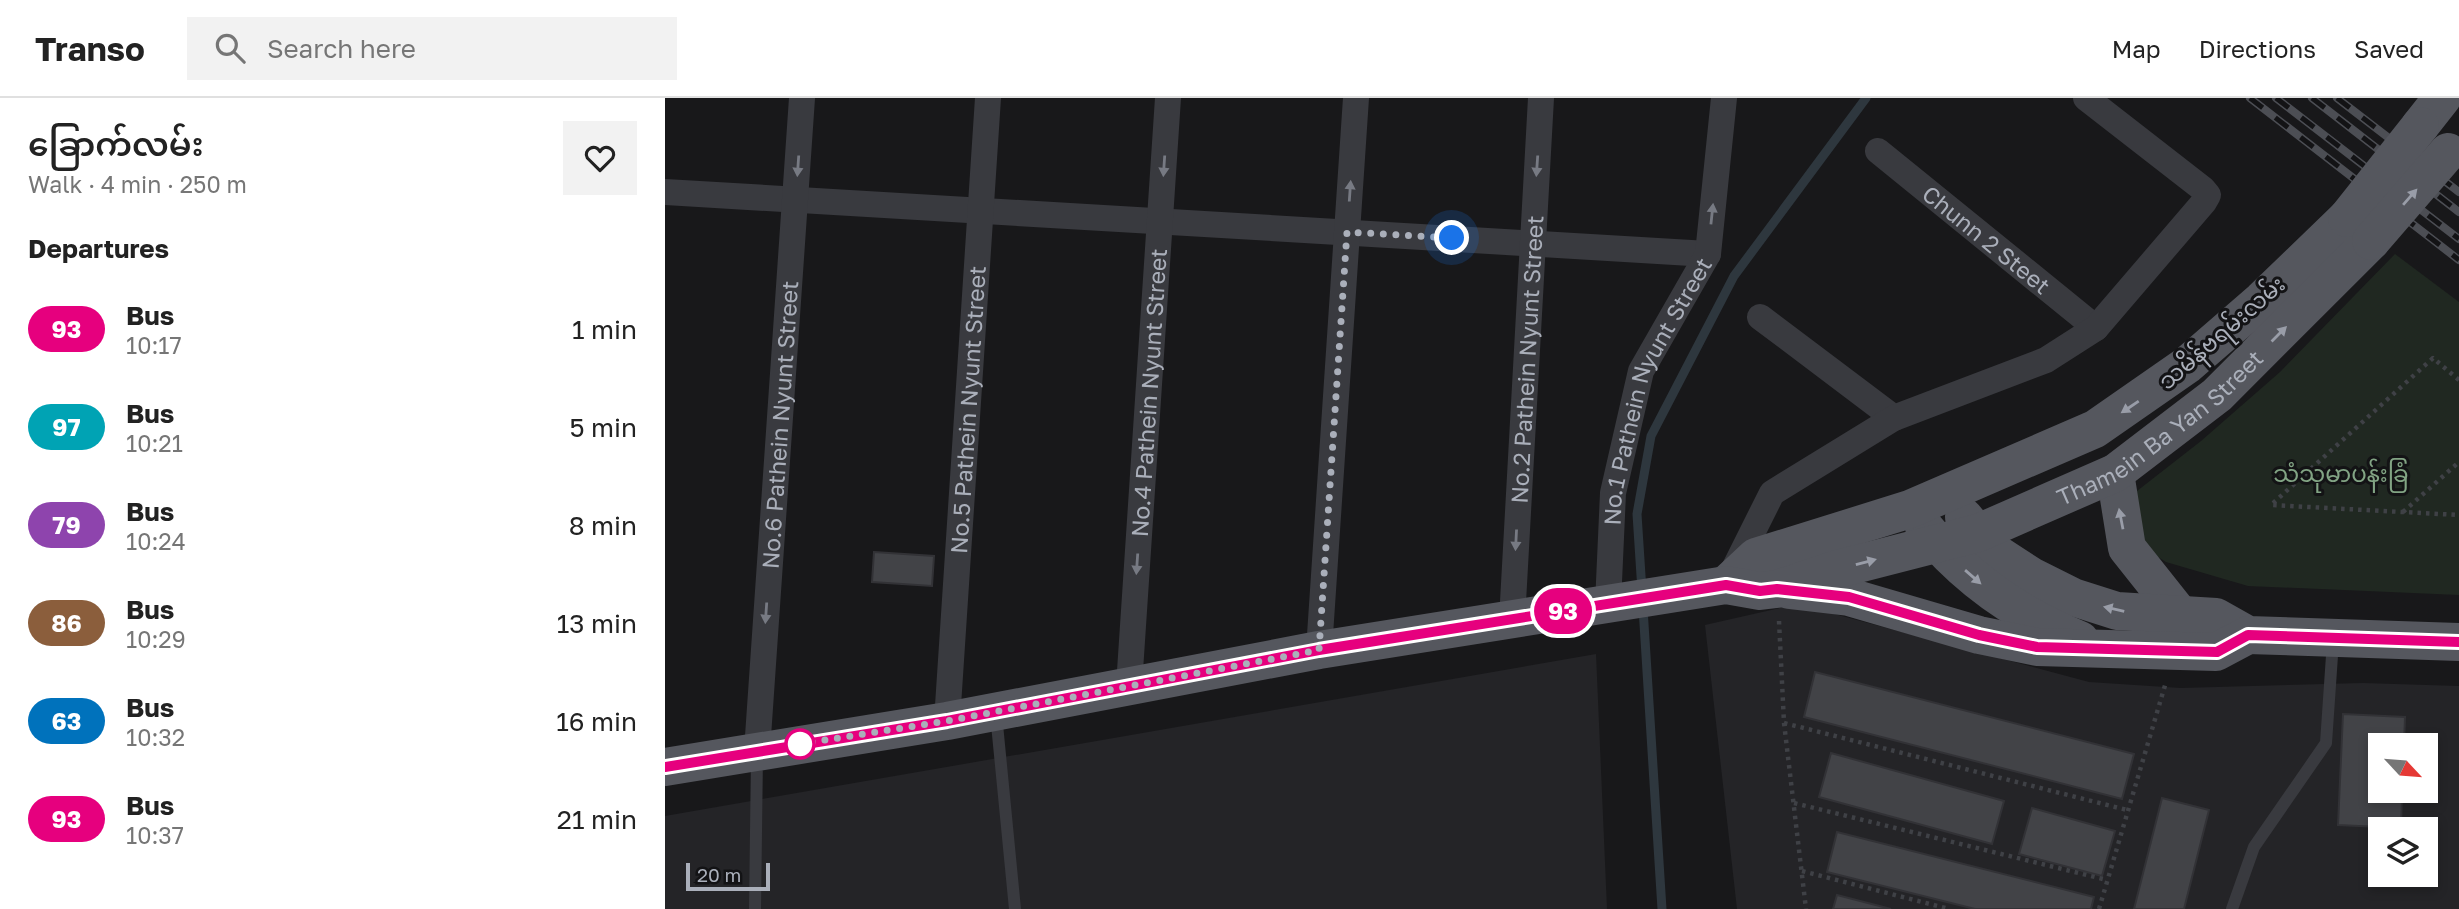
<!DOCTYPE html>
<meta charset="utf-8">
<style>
:root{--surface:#fff;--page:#f2f2f2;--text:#222;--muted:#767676;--line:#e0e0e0}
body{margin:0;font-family:"Golos Text","Noto Sans Myanmar",sans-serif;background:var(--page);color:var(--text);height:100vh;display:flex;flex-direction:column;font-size:26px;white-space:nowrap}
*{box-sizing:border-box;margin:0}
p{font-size:23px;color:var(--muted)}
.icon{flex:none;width:38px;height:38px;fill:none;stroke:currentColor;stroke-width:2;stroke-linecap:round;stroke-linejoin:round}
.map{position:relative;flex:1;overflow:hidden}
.panel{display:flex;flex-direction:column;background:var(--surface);width:665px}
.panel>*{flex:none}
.badge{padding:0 14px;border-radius:23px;font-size:24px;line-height:46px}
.needle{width:46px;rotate:116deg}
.controls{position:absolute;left:1703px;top:635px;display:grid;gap:14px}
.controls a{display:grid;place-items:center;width:70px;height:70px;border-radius:0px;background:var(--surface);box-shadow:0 4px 10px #0003;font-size:35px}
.scale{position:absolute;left:21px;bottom:18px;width:84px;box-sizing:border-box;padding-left:7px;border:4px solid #aaafba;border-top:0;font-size:19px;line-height:24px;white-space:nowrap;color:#aaafba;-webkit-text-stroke:5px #131315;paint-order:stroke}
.you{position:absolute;width:35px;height:35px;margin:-18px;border:5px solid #fff;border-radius:50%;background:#1a73e8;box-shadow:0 0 0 10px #1a73e833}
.map>.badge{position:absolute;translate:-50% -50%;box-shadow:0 0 0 4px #fff}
h2{padding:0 28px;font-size:26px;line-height:63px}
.round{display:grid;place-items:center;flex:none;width:74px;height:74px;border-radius:0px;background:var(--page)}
.headline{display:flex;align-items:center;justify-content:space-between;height:119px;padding:0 28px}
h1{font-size:33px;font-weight:600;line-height:52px}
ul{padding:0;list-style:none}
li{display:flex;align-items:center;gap:21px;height:98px;padding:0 28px}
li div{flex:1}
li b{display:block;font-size:26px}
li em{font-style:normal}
li .badge{min-width:77px;font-weight:700;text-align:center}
header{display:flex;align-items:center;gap:42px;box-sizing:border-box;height:98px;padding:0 35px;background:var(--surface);border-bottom:2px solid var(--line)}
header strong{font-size:33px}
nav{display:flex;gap:38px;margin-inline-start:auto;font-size:24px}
.search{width:490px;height:63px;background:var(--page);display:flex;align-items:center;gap:18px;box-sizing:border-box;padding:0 24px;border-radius:0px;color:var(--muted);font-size:26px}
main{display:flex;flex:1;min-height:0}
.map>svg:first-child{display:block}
.built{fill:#242427;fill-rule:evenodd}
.green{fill:#202821}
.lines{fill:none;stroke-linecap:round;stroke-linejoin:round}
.stream{stroke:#2e373e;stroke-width:9}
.building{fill:#424347;stroke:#323236;stroke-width:2}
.path{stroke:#3f4146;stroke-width:4.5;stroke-dasharray:3.5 5;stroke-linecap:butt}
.lane{stroke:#393a3f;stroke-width:12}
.street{stroke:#393a3f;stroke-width:26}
.primary{stroke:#55575e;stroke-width:38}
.rail-casing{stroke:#4c4e54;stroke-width:8}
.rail{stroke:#131315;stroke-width:5;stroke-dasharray:16;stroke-linecap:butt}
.primary-bridge{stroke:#55575e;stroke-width:38}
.oneway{fill:#777a83}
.oneway2{fill:#999da8}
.line-casing{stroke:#fff;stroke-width:16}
.line{stroke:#e6007e;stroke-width:10}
.walk{stroke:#aaafba;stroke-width:7;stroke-dasharray:0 12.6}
.stop-dot{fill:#fff;stroke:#e6007e;stroke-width:3.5}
.labels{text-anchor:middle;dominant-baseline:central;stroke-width:6;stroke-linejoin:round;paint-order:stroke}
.street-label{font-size:23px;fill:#aaafba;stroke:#131315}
.park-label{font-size:23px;fill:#82a484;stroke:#131315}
</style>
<header>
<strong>Transo</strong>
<div class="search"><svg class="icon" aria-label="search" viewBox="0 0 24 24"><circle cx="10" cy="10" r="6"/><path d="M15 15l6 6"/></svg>Search here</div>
<nav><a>Map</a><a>Directions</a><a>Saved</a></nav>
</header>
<main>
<section class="panel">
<div class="headline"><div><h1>ခြောက်လမ်း</h1><p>Walk · 4 min · 250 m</p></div><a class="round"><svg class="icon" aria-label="heart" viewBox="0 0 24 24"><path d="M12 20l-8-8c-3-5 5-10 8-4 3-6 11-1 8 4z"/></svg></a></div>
<h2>Departures</h2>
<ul>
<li><span class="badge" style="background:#e6007e;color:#fff">93</span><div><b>Bus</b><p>10:17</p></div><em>1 min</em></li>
<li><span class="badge" style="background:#00a3b4;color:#fff">97</span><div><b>Bus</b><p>10:21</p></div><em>5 min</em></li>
<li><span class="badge" style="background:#8e44ad;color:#fff">79</span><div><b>Bus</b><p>10:24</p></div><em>8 min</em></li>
<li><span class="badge" style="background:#8b5e3c;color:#fff">86</span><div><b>Bus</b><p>10:29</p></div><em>13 min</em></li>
<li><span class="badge" style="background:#0072bc;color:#fff">63</span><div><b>Bus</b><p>10:32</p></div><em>16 min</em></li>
<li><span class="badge" style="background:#e6007e;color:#fff">93</span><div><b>Bus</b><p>10:37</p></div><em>21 min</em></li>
</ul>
</section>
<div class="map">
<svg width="1794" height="811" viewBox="0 0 1794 811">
<rect width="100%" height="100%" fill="#18181a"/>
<g class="built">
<path d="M1132 506 1424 584 1516 590 1698 585 1794 588V811H1072L1040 527ZM1715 648H1760V693H1715ZM1715 732H1760V777H1715Z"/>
<polygon points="931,556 942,811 0,811 0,718"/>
</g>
<polygon class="green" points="1730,156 1794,204 1794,497 1583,488 1501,464 1482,452 1472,422 1472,393 1536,343 1615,274"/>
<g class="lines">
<g class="stream">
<polyline points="977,493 972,416 986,338 1069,178 1201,0"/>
<polyline points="978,510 997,811"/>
</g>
</g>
<g class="building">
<polygon points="209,454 269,458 267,488 207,484"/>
<polygon points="1150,574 1469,656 1457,701 1139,619"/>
<polygon points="1678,616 1740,619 1739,648 1715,648 1715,693 1737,693 1736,730 1673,727"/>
<polygon points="1166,655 1339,703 1327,746 1154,699"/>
<polygon points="1497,700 1544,712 1519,811 1469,811"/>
<polygon points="1367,710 1450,733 1437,778 1354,756"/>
<polygon points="1172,734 1429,799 1426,811 1310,811 1162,774"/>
<polygon points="1172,797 1226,811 1168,811"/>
</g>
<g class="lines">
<g class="path">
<polyline points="1794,282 1768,260 1606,407 1794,417"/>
<polyline points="1738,414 1794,364"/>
<polyline points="1114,523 1119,625 1141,811"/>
<polyline points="1119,625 1462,712"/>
<polyline points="1129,705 1442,782"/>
<polyline points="1137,773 1284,811"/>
<polyline points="1434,811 1501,584"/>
</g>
<g class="lane">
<polyline points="331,616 350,811"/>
<polyline points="90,811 92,657"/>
<polyline points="1567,811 1589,749 1661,645 1668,543"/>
</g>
<g class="street">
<path id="s1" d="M1213 53 1431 230"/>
<polyline points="0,94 1043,156"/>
<polyline points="1095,219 1229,320"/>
<polyline points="1068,473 1107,395 1229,320 1381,262 1431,230 1539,104 1543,97 1538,91 1421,0"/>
<path id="s2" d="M943 506 948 395 976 273 1043 156 1059 0"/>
<path id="s3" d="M847 522 876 0"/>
<polyline points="654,552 691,0"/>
<path id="s4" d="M464 588 503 0"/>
<path id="s5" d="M282 623 323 0"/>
<path id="s6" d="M92 653 137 0"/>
</g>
<g class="primary">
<polyline points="1755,28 1777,0"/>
<polyline points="1450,375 1462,450 1516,518"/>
<polyline points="1299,419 1326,452 1366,478 1408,499 1452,513 1551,519 1583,537 1794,544"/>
<path d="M1259 429C1301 481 1353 517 1415 542"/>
<polyline points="1061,487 1091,459 1245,411 1430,331 1522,267 1597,202 1682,120"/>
<polyline points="1124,492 1184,499 1314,537 1372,549 1551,554 1583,537"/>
<path id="s7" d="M0 669 282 623 654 552 1061 487 1095 493 1112 491 1169 472 1313 435 1450 375 1552 297 1706 143"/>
</g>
<defs>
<g id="rail">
<polyline points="1585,0 1794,162"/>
<polyline points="1611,0 1794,141"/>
<polyline points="1647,0 1794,114"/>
<polyline points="1672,0 1794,94"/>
</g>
</defs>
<use href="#rail" class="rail-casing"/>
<use href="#rail" class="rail"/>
<g class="primary-bridge">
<polyline points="1682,120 1755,28"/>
<polyline points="1706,143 1783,54"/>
</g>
</g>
<defs><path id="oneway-solid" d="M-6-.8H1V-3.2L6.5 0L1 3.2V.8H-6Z" transform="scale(1.75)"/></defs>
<g class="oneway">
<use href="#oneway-solid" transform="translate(133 68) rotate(94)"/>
<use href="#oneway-solid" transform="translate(499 68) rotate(94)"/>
<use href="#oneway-solid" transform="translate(872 68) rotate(94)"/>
<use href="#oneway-solid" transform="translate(685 93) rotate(-86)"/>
<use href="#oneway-solid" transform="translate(1047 116) rotate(-84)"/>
<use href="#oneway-solid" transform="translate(851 442) rotate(93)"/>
<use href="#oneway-solid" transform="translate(472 466) rotate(94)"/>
<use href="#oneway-solid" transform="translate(101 515) rotate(94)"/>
</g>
<g class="oneway2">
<use href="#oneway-solid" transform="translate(1745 99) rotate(-49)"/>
<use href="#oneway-solid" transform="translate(1614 236) rotate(-45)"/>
<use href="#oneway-solid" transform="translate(1465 309) rotate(146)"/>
<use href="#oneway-solid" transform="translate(1456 421) rotate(-101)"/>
<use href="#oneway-solid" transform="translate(1201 464) rotate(-15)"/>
<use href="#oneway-solid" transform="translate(1308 479) rotate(41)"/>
<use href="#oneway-solid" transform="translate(1449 511) rotate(-167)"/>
</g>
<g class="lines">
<defs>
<polyline id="line" points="0,669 282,623 654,552 1061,487 1095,493 1112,491 1184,499 1314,537 1372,549 1552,554 1583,537 1794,544"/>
</defs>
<use href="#line" class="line-casing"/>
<use href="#line" class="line"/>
<polyline class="walk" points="135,646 282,623 654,552 682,134 787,140"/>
</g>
<circle class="stop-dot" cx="135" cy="646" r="14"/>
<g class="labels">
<g class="street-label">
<text stroke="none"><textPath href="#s1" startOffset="140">Chunn 2 Steet</textPath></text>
<text transform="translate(1556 234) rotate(-41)">သမိန်ဗရမ်းလမ်း</text>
<text stroke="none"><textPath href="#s3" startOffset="261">No.2 Pathein Nyunt Street</textPath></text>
<text stroke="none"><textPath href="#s4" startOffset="294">No.4 Pathein Nyunt Street</textPath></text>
<text stroke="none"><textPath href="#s2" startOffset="222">No.1 Pathein Nyunt Street</textPath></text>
<text stroke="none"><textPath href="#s5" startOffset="312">No.5 Pathein Nyunt Street</textPath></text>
<text stroke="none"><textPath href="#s6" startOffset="327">No.6 Pathein Nyunt Street</textPath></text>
<text stroke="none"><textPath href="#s7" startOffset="1549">Thamein Ba Yan Street</textPath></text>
</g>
<g class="park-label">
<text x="1676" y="375">သံသုမာပန်းခြံ</text>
</g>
</g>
</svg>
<div class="controls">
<a><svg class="needle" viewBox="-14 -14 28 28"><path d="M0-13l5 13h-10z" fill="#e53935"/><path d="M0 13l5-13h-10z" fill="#767676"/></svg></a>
<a><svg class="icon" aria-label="layers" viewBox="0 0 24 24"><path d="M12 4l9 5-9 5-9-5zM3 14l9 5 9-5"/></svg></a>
</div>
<div class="scale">20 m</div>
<div class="you" style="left:787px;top:140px"></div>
<b class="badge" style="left:898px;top:513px;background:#e6007e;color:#fff">93</b>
</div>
</main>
